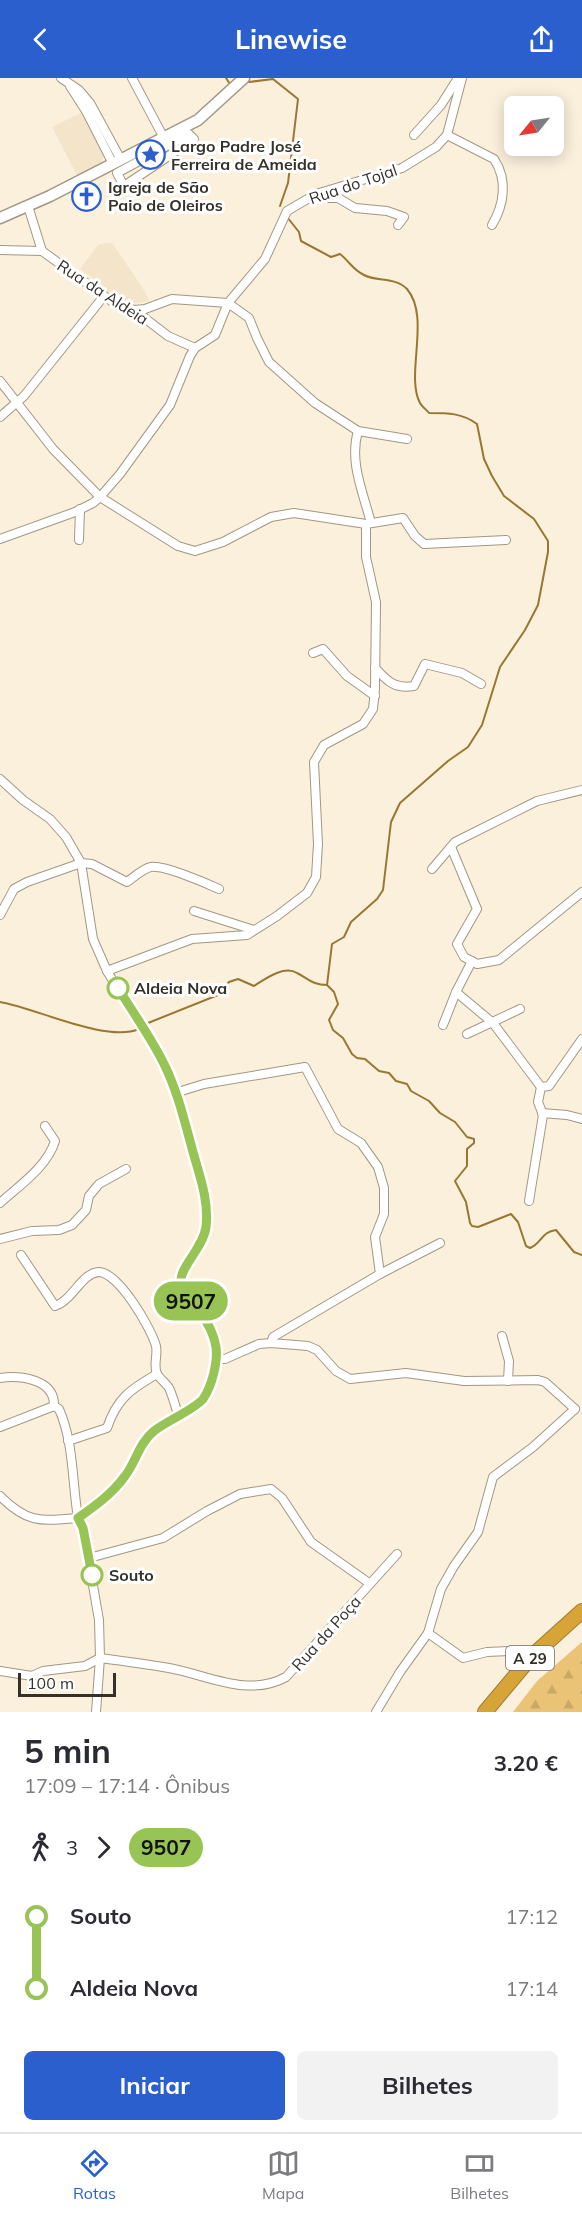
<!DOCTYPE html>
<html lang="pt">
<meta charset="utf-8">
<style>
:root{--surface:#fff;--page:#f2f2f3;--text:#2b2b33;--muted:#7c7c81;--line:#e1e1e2;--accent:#2a5fcd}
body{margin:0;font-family:Mulish,sans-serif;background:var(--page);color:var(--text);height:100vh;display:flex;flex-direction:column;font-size:22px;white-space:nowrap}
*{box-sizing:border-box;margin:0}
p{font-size:20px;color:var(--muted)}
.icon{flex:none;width:33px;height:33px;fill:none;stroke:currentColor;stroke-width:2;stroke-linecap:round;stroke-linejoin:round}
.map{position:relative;height:1634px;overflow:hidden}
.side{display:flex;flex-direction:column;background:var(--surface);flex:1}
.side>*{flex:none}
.badge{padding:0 12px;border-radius:20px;font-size:21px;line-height:39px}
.needle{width:39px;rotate:240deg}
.buttons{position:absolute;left:504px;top:18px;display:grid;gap:12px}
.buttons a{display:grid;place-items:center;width:60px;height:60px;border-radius:9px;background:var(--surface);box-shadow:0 3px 15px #0003;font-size:30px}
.scale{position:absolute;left:18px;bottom:15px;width:98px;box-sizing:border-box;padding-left:6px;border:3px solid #353129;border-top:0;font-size:16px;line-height:21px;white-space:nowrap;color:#353129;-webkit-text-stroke:4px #fff;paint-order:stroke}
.map>.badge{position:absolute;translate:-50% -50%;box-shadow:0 0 0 3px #fff}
.legs{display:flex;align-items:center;gap:9px;height:66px;padding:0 24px;font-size:20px}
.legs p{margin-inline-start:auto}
.headline{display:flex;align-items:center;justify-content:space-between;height:102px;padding:0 24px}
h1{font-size:33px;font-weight:700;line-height:45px}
.action{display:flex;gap:12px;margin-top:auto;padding:12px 24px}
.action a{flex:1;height:69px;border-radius:9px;background:var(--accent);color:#fff;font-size:24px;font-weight:700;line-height:69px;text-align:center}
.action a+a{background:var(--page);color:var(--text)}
ul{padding:0 24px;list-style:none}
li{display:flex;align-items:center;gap:21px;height:72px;font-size:22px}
li i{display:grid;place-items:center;width:9px;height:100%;margin:0 8px;background:currentColor}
li i::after{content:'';width:15px;height:15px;margin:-8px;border:4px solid;border-radius:50%;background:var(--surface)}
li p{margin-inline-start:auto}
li:first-child i{background:linear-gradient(#0000 50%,currentColor 0)}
li:last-child i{background:linear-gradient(currentColor 50%,#0000 0)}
header{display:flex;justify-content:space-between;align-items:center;height:78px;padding:0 24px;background:var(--accent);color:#fff;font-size:27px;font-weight:700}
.tabs{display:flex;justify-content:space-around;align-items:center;height:84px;border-top:2px solid var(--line);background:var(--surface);font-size:16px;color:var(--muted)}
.tabs a{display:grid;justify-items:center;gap:3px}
.tabs .on{color:var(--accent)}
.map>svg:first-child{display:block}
.built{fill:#f3e4ca}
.forest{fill:url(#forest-firs)}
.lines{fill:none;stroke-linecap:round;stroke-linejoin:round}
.stream{stroke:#987733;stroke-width:2}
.street-casing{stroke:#a19785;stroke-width:10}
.secondary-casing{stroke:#a19785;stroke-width:13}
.highway-casing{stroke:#9e7c32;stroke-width:16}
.street{stroke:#fff;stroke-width:8}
.secondary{stroke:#fff;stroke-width:10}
.highway{stroke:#d7a437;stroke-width:14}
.line-1-casing{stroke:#fff;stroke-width:14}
.line-1{stroke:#98c455;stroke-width:9}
.stop-1-dot{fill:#fff;stroke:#98c455;stroke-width:3}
.labels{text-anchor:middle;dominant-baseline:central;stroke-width:6;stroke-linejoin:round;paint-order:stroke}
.shield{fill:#fff;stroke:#726f69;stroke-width:1.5}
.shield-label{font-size:15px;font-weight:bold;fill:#353129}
.poi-label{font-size:16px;font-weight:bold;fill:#353129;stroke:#fff;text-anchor:start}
.street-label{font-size:16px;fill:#353129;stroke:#fff}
.stop-label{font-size:16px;font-weight:bold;fill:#353129;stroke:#fff;text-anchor:start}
</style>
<header><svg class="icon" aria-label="back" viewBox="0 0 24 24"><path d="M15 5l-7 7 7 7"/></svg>Linewise<svg class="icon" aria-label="share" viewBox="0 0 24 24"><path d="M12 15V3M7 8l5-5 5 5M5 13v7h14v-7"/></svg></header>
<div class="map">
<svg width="582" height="1634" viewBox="0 0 582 1634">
<defs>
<pattern id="forest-firs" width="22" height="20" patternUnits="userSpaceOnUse" patternTransform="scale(1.5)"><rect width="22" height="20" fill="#ebc376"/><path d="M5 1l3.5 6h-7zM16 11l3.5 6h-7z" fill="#caa866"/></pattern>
</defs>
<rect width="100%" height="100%" fill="#fbf0dc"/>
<g class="built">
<polygon points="83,34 104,76 101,87 77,97 52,49"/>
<polygon points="112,165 142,209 149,222 140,225 129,225 119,221 100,210 101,206 80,191 99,166"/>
</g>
<polygon class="forest" points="582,1564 582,1634 513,1634 537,1603"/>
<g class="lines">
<g class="stream">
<polyline points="226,0 230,6"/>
<polyline points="249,4 273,1 298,21 288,105 280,128"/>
<path d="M287 139 299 154 301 163 331 179 340 176C349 183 353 192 364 197 377 204 396 199 407 211 431 239 405 297 420 325 422 329 427 332 429 335 448 335 462 335 477 346L484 381 492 398 504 418 534 441 548 463V474L538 527 525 552 500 589 482 647 468 669 448 683 400 725 391 744 383 812 377 821 351 844 344 859 332 866 327 907"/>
<path d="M327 907 334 914 338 926 329 942 333 952 343 960 352 976 357 980 365 981 379 993 389 995 396 1003 407 1006 411 1013 429 1023 440 1035 455 1044 467 1059 474 1061V1065L467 1071V1088L455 1103 466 1124 470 1145 472 1148 478 1149 511 1136 518 1144 526 1168 530 1170C542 1165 541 1154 556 1152L574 1174 582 1177"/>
<path d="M0 924C36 930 106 965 139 951"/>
<path d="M148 945 218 917 229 904 238 901 254 908C265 901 284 887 297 895 309 901 313 907 327 907"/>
</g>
<defs>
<g id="street">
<polyline points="61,0 79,12 90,25 121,82"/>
<polyline points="132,0 165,62"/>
<polyline points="70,8 86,33 113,86"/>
<polygon points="189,56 194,61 124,108 117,95"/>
<polyline points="414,57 441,27 458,0"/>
<path d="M447 57 494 81C508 102 504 127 492 147"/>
<polyline points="316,116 329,120 338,120 355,130 387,133 404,139 398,147"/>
<polyline points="28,128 42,173"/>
<polyline points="0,172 42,173"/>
<polyline points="42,173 114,225 134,232 168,258 195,270"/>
<polyline points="134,232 145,231 172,221 228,225 249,240 257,260 269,284 315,325 358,353 407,361"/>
<polyline points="0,303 53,371 100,419 178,468 195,473 223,464 271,439 294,435 366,446 403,440 415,458 424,466 506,462"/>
<polyline points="0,339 24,318 104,218"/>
<path d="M358 353C349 384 363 414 371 445"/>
<polyline points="0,461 75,434 93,425 100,419 120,396 170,327 190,278 195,270 215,257 228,225 265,181 287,133 316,116 402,90 436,69 447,57 462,0"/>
<polyline points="79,462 80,431"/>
<polyline points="313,575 323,571 347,598 375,618"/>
<path d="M375 590C388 604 395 611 414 608L425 586 462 595 481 606"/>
<polyline points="0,701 23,722 50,741 66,759 81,785 93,861 107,893 165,988 175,1015 205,1115 206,1149 200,1168 182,1195 181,1202 182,1211 202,1236 212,1254 216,1270 216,1281 211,1303 203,1321 194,1330 178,1336 152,1354 139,1371 127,1397 108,1418 78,1440"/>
<polyline points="451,769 477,831 457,866 464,879 477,886 499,882 582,814"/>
<polyline points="432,791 455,764 537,723 582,712"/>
<polyline points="194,833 254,852"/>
<path d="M0 837 14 811 27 804 81 785 92 786 127 804C134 799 144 790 151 789 164 787 206 805 219 811"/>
<polyline points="107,893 192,861 247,857 277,838 307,815 316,799 318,766 314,684 324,667 363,646 373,631 375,611 376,524 366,479 366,446"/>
<polyline points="456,914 493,945 541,1009 549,1008 582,961"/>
<polyline points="443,947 456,914 472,883"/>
<polyline points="467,956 520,931"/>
<polyline points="175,1015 204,1006 305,989 338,1051 361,1065 378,1089 384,1110 384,1136 375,1159 380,1196"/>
<polyline points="542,1035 567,1037 582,1041"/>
<polyline points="529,1123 543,1037 538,1024 541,1009"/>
<path d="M0 1125C20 1107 47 1089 55 1063L45 1048"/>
<polyline points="0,1161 32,1153 59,1152 72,1147 86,1132 89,1118 99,1106 126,1091"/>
<path d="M21 1177 55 1228C73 1222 81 1196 98 1194 118 1193 151 1250 156 1268 158 1277 153 1287 157 1296 160 1301 166 1305 169 1310 173 1318 175 1328 178 1336"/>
<polyline points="502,1258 509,1283 508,1303"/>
<polyline points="271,1265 273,1259 380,1196 440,1165"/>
<polyline points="216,1281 225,1281 259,1266 271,1265 308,1268 317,1272 336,1293 350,1301 406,1295 464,1303 538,1302 545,1304 575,1331"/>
<path d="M0 1300C20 1297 55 1301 54 1328"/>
<path d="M54 1328 59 1331C74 1365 72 1404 78 1440L83 1450 99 1542 100 1580 96 1634"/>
<polyline points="0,1349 54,1328"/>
<path d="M68 1363 107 1350C117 1320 131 1311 157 1296"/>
<path d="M0 1418C28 1446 41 1443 78 1440"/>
<polyline points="89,1480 163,1460 207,1433 240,1416 271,1411 282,1420 311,1464 369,1505"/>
<polyline points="428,1555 463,1580 487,1574 509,1573"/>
<path d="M100 1580C123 1583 146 1586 169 1590 208 1597 248 1620 286 1599L397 1476"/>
<polyline points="0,1593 32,1598 43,1593 85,1588 100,1580"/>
<polyline points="376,1634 400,1594 428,1555 441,1511 454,1488 478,1454 493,1399 533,1369 575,1331"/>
</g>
<polyline id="secondary" points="0,140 50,118 198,42 244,0"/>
<polyline id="highway" points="485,1634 531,1579 582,1533"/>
</defs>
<use href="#street" class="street-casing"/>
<use href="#secondary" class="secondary-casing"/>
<use href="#highway" class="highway-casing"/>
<use href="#street" class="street"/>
<use href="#secondary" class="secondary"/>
<use href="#highway" class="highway"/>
</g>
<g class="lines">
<defs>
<path id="line-1" d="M92 1497 83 1450 78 1440C95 1428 112 1416 125 1398 136 1384 139 1365 154 1353 167 1343 195 1331 203 1321 212 1308 218 1284 216 1269 214 1257 208 1245 201 1236 194 1225 180 1216 181 1202 181 1188 203 1170 206 1149 209 1123 200 1099 193 1074 185 1045 178 1015 165 988 152 961 134 936 118 910"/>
</defs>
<use href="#line-1" class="line-1-casing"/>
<use href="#line-1" class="line-1"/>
</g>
<defs>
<symbol id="sight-ring" viewBox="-11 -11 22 22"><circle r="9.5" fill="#fff" stroke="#2a5fcd" stroke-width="1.5"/><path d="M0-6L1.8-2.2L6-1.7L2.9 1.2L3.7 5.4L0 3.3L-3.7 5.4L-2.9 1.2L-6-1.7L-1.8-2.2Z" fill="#2a5fcd"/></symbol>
<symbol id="church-ring" viewBox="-11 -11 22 22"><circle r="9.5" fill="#fff" stroke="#2a5fcd" stroke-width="1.5"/><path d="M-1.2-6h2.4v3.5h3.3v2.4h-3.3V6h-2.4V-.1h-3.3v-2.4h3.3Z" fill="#2a5fcd"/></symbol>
</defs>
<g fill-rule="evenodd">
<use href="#sight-ring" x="134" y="60" width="33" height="33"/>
<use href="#church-ring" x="70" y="102" width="33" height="33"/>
</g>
<g class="stop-1-dot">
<circle cx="118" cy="910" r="10"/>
<circle cx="92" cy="1497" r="10"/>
</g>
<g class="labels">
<rect class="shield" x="506" y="1568" width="48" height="24" rx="4.5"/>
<g class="shield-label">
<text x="530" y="1580">A 29</text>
</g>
<g class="poi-label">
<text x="171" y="68">Largo Padre José<tspan x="171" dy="18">Ferreira de Ameida</tspan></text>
<text x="108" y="109">Igreja de São<tspan x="108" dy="18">Paio de Oleiros</tspan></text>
</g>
<g class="street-label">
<text transform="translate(353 106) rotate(-19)">Rua do Tojal</text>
<text transform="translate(103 214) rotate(33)">Rua da Aldeia</text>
<text transform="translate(326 1555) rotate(-48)">Rua da Poça</text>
</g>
<g class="stop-label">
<text x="134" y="910">Aldeia Nova</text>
<text x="109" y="1497">Souto</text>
</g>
</g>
</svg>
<div class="buttons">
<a><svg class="needle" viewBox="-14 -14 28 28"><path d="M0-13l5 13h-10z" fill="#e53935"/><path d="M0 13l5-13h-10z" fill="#7c7c81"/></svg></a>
</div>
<div class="scale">100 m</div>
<b class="badge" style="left:191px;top:1223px;background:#98c455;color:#111">9507</b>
</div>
<section class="side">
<div class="headline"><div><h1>5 min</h1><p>17:09 – 17:14 · Ônibus</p></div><b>3.20 €</b></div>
<div class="legs"><svg class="icon" aria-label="walk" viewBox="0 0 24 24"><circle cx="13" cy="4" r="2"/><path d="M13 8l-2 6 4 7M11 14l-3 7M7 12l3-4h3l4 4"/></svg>3<svg class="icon" aria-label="forward" viewBox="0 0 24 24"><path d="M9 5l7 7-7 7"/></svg><b class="badge" style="background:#98c455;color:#111">9507</b></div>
<ul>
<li><i style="color:#98c455"></i><b>Souto</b><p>17:12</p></li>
<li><i style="color:#98c455"></i><b>Aldeia Nova</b><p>17:14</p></li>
</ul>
<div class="action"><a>Iniciar</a><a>Bilhetes</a></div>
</section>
<nav class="tabs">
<a class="on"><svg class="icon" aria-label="directions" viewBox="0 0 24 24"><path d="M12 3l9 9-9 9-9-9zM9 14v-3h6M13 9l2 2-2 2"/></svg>Rotas</a>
<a><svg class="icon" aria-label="map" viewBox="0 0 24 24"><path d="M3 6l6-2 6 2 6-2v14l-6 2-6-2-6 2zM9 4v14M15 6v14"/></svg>Mapa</a>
<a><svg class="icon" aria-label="tickets" viewBox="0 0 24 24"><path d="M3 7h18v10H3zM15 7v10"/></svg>Bilhetes</a>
</nav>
